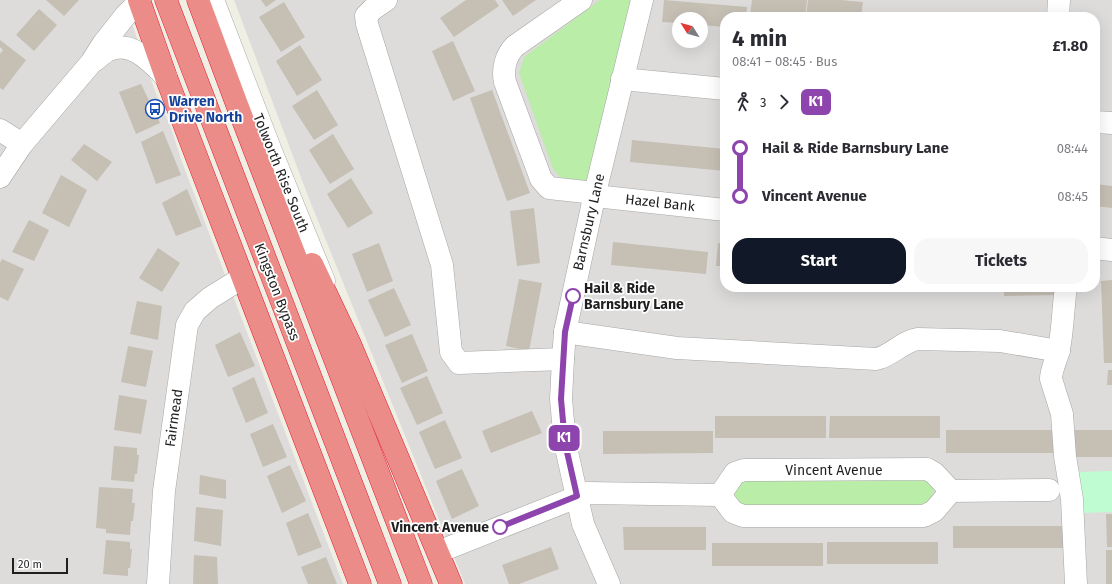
<!DOCTYPE html>
<meta charset="utf-8">
<style>
:root{--surface:#fff;--page:#f7f7f7;--text:#2b2b33;--muted:#7c7c81;--accent:#111827}
body{margin:0;font-family:"Fira Sans",sans-serif;background:var(--page);color:var(--text);height:100vh;display:flex;flex-direction:column;font-size:15px;white-space:nowrap}
*{box-sizing:border-box;margin:0}
p{font-size:13px;color:var(--muted)}
.icon{flex:none;width:22px;height:22px;fill:none;stroke:currentColor;stroke-width:2;stroke-linecap:round;stroke-linejoin:round}
.map{position:relative;flex:1;overflow:hidden}
.panel{position:absolute;left:720px;top:12px;width:380px;height:280px;display:flex;flex-direction:column;background:var(--surface);border-radius:16px;box-shadow:0 4px 16px #0002}
.panel>*{flex:none}
.badge{padding:0 8px;border-radius:6px;font-size:14px;line-height:26px}
.needle{width:26px;rotate:307deg}
.fabs{position:absolute;left:672px;top:12px;display:grid;gap:8px}
.fabs a{display:grid;place-items:center;width:36px;height:36px;border-radius:50%;background:var(--surface);box-shadow:0 4px 16px #0002;font-size:20px}
.scale{position:absolute;left:12px;bottom:10px;width:56px;box-sizing:border-box;padding-left:4px;border:2px solid #1f1f1f;border-top:0;font-size:11px;line-height:14px;white-space:nowrap;color:#1f1f1f;-webkit-text-stroke:3px #fff;paint-order:stroke}
.map>.badge{position:absolute;translate:-50% -50%;box-shadow:0 0 0 2px #fff}
.legs{display:flex;align-items:center;gap:6px;height:44px;padding:0 12px;font-size:13px}
.legs p{margin-inline-start:auto}
.overview{display:flex;align-items:center;justify-content:space-between;height:68px;padding:0 12px}
h1{font-size:22px;font-weight:700;line-height:30px}
.primary-button{display:flex;gap:8px;margin-top:auto;padding:8px 12px}
.primary-button a{flex:1;height:46px;border-radius:16px;background:var(--accent);color:#fff;font-size:16px;font-weight:700;line-height:46px;text-align:center}
.primary-button a+a{background:var(--page);color:var(--text)}
ul{padding:0 12px;list-style:none}
li{display:flex;align-items:center;gap:14px;height:48px;font-size:15px}
li i{display:grid;place-items:center;width:6px;height:100%;margin:0 5px;background:currentColor}
li i::after{content:'';width:10px;height:10px;margin:-5px;border:3px solid;border-radius:50%;background:var(--surface)}
li p{margin-inline-start:auto}
li:first-child i{background:linear-gradient(#0000 50%,currentColor 0)}
li:last-child i{background:linear-gradient(currentColor 50%,#0000 0)}
.map>svg:first-child{display:block}
.residential{fill:#dddcdb;fill-rule:evenodd}
.grass{fill:#baeda8}
.park{fill:#bffcd1}
.building{fill:#c5bfb4}
.lines{fill:none;stroke-linecap:round;stroke-linejoin:round}
.minor-casing{stroke:#a6a6a6;stroke-width:23}
.highway-casing{stroke:#e41c34;stroke-width:23}
.minor{stroke:#fff;stroke-width:22}
.highway{stroke:#eb8c88;stroke-width:22}
.line-1-casing{stroke:#fff;stroke-width:9}
.line-1{stroke:#8e44ad;stroke-width:6}
.stop-1-dot{fill:#fff;stroke:#8e44ad;stroke-width:2}
.labels{text-anchor:middle;dominant-baseline:central;stroke-width:3.5;stroke-linejoin:round;paint-order:stroke}
.transit-label{font-size:14px;font-weight:bold;fill:#164399;stroke:#fff;text-anchor:start}
.street-label{font-size:14px;fill:#1f1f1f;stroke:#fff}
.stop-label{font-size:14px;font-weight:bold;fill:#1f1f1f;stroke:#fff;text-anchor:start}
</style>
<div class="map">
<svg width="1112" height="584" viewBox="0 0 1112 584">
<rect width="100%" height="100%" fill="#f0efe4"/>
<g class="residential">
<polygon points="0,0 124,0 155,91 171,128 182,162 343,584 0,584"/>
<path d="M234 0H1112V584H465L308 196ZM725 17H1095V287H725ZM679 19H701V41H679Z"/>
</g>
<g class="grass">
<polygon points="600,0 632,0 588,183 581,183 560,177 553,169 519,73 524,57"/>
<path d="M916 474 933 482C935 492 932 497 926 505L744 508 733 502 731 491 748 477Z"/>
</g>
<polygon class="park" points="1112,471 1112,512 1082,513 1079,472"/>
<g class="building">
<polygon points="46,0 79,0 64,16"/>
<polygon points="261,0 276,0 266,7"/>
<polygon points="466,0 495,0 499,6 454,37 440,18"/>
<polygon points="502,0 536,0 513,16"/>
<polygon points="664,0 747,7 746,17 725,17 725,27 701,25 701,19 679,19 679,23 662,22"/>
<polygon points="752,0 807,0 805,17 750,16"/>
<polygon points="808,0 841,0 863,2 861,17 806,17"/>
<polygon points="284,2 305,37 281,52 259,17"/>
<polygon points="39,9 57,25 34,51 16,35"/>
<polygon points="0,40 26,60 3,90 0,88 0,54 3,50 0,47"/>
<polygon points="453,41 475,91 453,101 432,51"/>
<polygon points="300,45 322,80 297,96 276,61"/>
<polygon points="141,84 160,123 136,134 119,92"/>
<polygon points="317,90 338,125 314,140 292,106"/>
<polygon points="492,90 530,193 507,201 470,98"/>
<polygon points="163,131 181,175 156,184 141,142"/>
<polygon points="333,134 354,169 330,184 309,150"/>
<polygon points="632,140 725,149 725,171 630,162"/>
<polygon points="84,144 112,162 97,181 71,160"/>
<polygon points="61,175 87,190 69,227 42,213"/>
<polygon points="351,178 373,213 348,228 327,194"/>
<polygon points="1095,184 1112,186 1112,208 1095,206"/>
<polygon points="187,189 202,226 176,236 162,203"/>
<polygon points="534,208 540,263 517,266 510,211"/>
<polygon points="29,220 49,230 34,261 12,252"/>
<polygon points="613,242 708,252 706,274 611,265"/>
<polygon points="379,243 393,281 367,292 352,254"/>
<polygon points="718,243 725,244 725,266 716,266"/>
<polygon points="158,248 180,263 162,292 139,278"/>
<polygon points="2,259 24,269 8,301 0,297 0,263"/>
<polygon points="519,279 542,283 529,351 506,346"/>
<polygon points="1112,280 1112,363 1104,363 1101,281"/>
<polygon points="905,287 942,287 942,292 915,289"/>
<rect x="947" y="287" width="55" height="4"/>
<polygon points="1004,287 1059,287 1059,295 1004,296"/>
<polygon points="394,288 411,325 385,337 368,300"/>
<polygon points="137,301 162,306 158,340 130,334"/>
<polygon points="240,332 255,366 228,377 215,345"/>
<polygon points="412,334 428,371 402,383 385,345"/>
<polygon points="128,346 153,351 146,387 121,382"/>
<polygon points="1108,370 1112,370 1112,385 1107,385"/>
<polygon points="427,376 443,413 417,425 400,388"/>
<polygon points="254,377 268,413 246,423 232,388"/>
<polygon points="119,395 147,400 141,434 114,430"/>
<polygon points="532,411 542,433 491,453 482,431"/>
<rect x="715" y="416" width="111" height="22"/>
<polygon points="830,416 940,416 940,438 829,438"/>
<polygon points="445,420 462,458 435,469 419,432"/>
<polygon points="273,424 287,457 263,467 250,434"/>
<rect x="946" y="430" width="110" height="23"/>
<rect x="1074" y="430" width="38" height="27"/>
<polygon points="603,431 713,431 713,453 603,454"/>
<polygon points="114,446 137,448 137,455 139,455 137,474 135,474 134,482 111,480"/>
<polygon points="290,465 306,501 282,513 267,476"/>
<polygon points="462,469 479,506 452,519 436,481"/>
<polygon points="200,475 226,480 226,499 199,494"/>
<polygon points="99,487 133,489 132,503 135,503 133,521 131,521 130,535 106,533 106,529 96,528"/>
<polygon points="196,507 223,510 221,546 194,541"/>
<polygon points="308,513 322,547 298,556 286,523"/>
<polygon points="1106,514 1112,514 1112,547 1107,547"/>
<rect x="953" y="526" width="111" height="22"/>
<polygon points="623,527 706,527 706,550 624,550"/>
<polygon points="106,540 130,542 130,549 132,549 130,568 128,568 128,576 103,574"/>
<rect x="827" y="542" width="111" height="22"/>
<rect x="712" y="543" width="111" height="23"/>
<polygon points="551,547 559,569 519,584 509,584 502,565"/>
<rect x="1106" y="550" width="6" height="34"/>
<polygon points="194,555 217,557 218,584 193,584"/>
<polygon points="326,557 337,584 308,584 301,567"/>
</g>
<g class="lines">
<defs>
<g id="minor">
<polyline points="213,0 271,151 324,281"/>
<polyline points="386,0 373,9 366,16 367,24 442,265 451,352 459,363 563,359"/>
<path d="M581 0 515 46C506 55 502 69 505 82L541 179 549 188 595 193"/>
<polyline points="1058,17 1059,0"/>
<path d="M94 61C98 58 102 54 107 51 130 38 151 62 166 77"/>
<polyline points="622,79 725,89"/>
<polyline points="1095,122 1112,123"/>
<polyline points="0,130 22,144"/>
<polyline points="0,177 22,144 91,63 103,44 125,16 140,1"/>
<polyline points="595,196 725,210"/>
<polyline points="1095,248 1112,250"/>
<path d="M1066 287C1063 307 1063 329 1059 349 1057 359 1051 369 1051 379L1062 414 1065 456 1072 499 1076 584"/>
<path d="M565 332 677 348 876 359C892 356 902 341 918 339L1000 341 1059 351"/>
<polyline points="951,491 1049,490"/>
<polyline points="438,552 587,493 720,495 735,473 744,470 927,469 934,473 951,491 934,511 924,516 743,516 733,512 720,495"/>
<polyline points="158,584 164,491 187,325 195,311 210,298 242,278"/>
<polyline points="609,584 583,524 565,443 561,399 563,359 565,332 595,193 642,0"/>
</g>
<g id="highway">
<polyline points="139,0 166,77 360,584"/>
<polyline points="166,0 390,584"/>
<polyline points="198,0 236,102 421,584"/>
<polyline points="312,264 350,344 451,584"/>
</g>
</defs>
<use href="#minor" class="minor-casing"/>
<use href="#highway" class="highway-casing"/>
<use href="#minor" class="minor"/>
<use href="#highway" class="highway"/>
</g>
<g class="lines">
<defs>
<polyline id="line-1" points="500,527 577,496 565,443 561,399 565,332 573,296"/>
</defs>
<use href="#line-1" class="line-1-casing"/>
<use href="#line-1" class="line-1"/>
</g>
<defs>
<symbol id="bus-ring" viewBox="-11 -11 22 22"><circle r="9.5" fill="#fff" stroke="#1a4fb4" stroke-width="1.5"/><path d="M-5-6H5V4H4V6H2V4H-2V6H-4V4H-5ZM-3.5-4V0h7V-4ZM-3.5 1.2v1.5H-2V1.2ZM2 1.2v1.5H3.5V1.2Z" fill="#1a4fb4"/></symbol>
</defs>
<g fill-rule="evenodd">
<use href="#bus-ring" x="144" y="98" width="22" height="22"/>
</g>
<g class="stop-1-dot">
<circle cx="573" cy="296" r="7"/>
<circle cx="500" cy="527" r="7"/>
</g>
<g class="labels">
<g class="transit-label">
<text x="169" y="101">Warren<tspan x="169" dy="16">Drive North</tspan></text>
</g>
<g class="street-label">
<text transform="translate(281 173) rotate(68)">Tolworth Rise South</text>
<text transform="translate(660 203) rotate(6)">Hazel Bank</text>
<text transform="translate(589 222) rotate(-77)">Barnsbury Lane</text>
<text transform="translate(277 292) rotate(69)">Kingston Bypass</text>
<text transform="translate(174 418) rotate(-82)">Fairmead</text>
<text x="834" y="470">Vincent Avenue</text>
</g>
<g class="stop-label">
<text x="584" y="288">Hail &amp; Ride<tspan x="584" dy="16">Barnsbury Lane</tspan></text>
<text x="489" y="527" text-anchor="end">Vincent Avenue</text>
</g>
</g>
</svg>
<div class="fabs">
<a><svg class="needle" viewBox="-14 -14 28 28"><path d="M0-13l5 13h-10z" fill="#e53935"/><path d="M0 13l5-13h-10z" fill="#7c7c81"/></svg></a>
</div>
<div class="scale">20 m</div>
<b class="badge" style="left:564px;top:438px;background:#8e44ad;color:#fff">K1</b>
<section class="panel">
<div class="overview"><div><h1>4 min</h1><p>08:41 – 08:45 · Bus</p></div><b>£1.80</b></div>
<div class="legs"><svg class="icon" aria-label="walk" viewBox="0 0 24 24"><circle cx="13" cy="4" r="2"/><path d="M13 8l-2 6 4 7M11 14l-3 7M7 12l3-4h3l4 4"/></svg>3<svg class="icon" aria-label="forward" viewBox="0 0 24 24"><path d="M9 5l7 7-7 7"/></svg><b class="badge" style="background:#8e44ad;color:#fff">K1</b></div>
<ul>
<li><i style="color:#8e44ad"></i><b>Hail &amp; Ride Barnsbury Lane</b><p>08:44</p></li>
<li><i style="color:#8e44ad"></i><b>Vincent Avenue</b><p>08:45</p></li>
</ul>
<div class="primary-button"><a>Start</a><a>Tickets</a></div>
</section>
</div>
